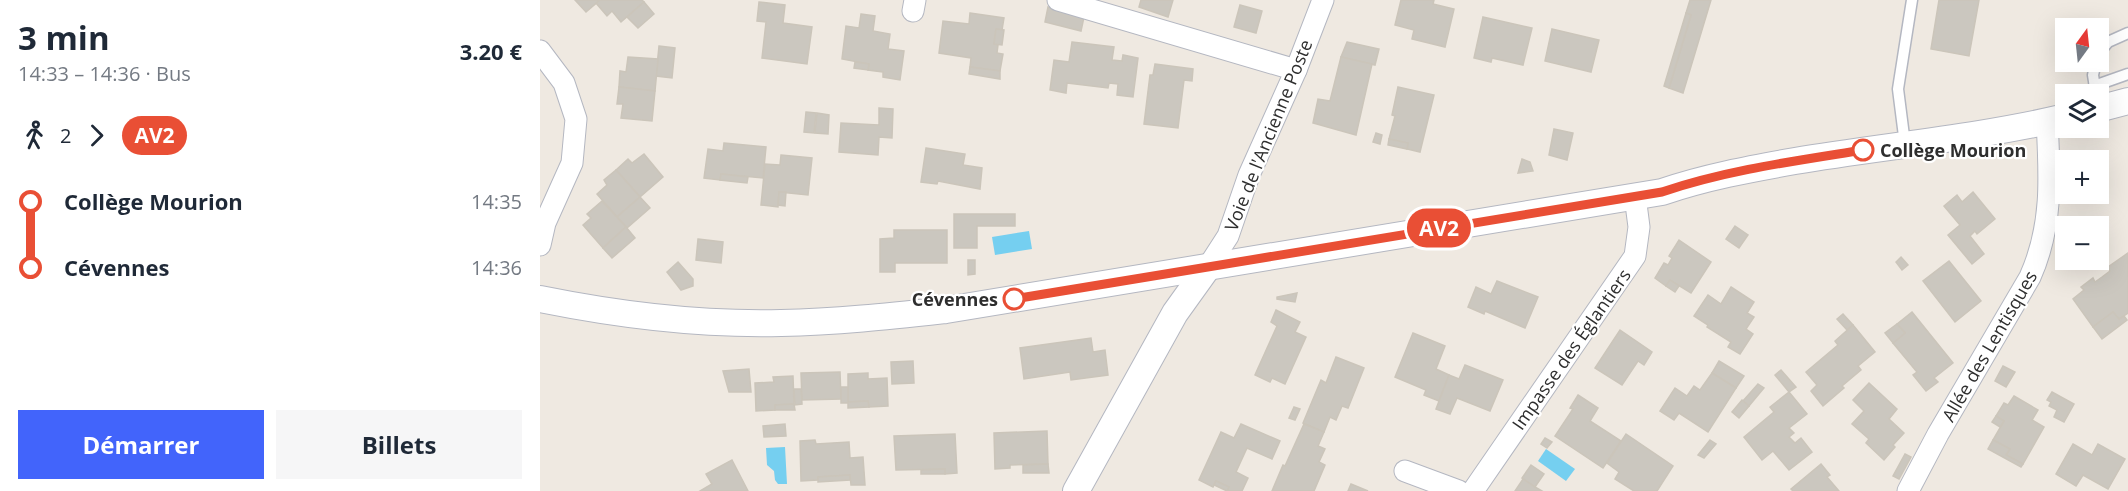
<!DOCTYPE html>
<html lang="fr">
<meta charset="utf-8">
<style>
:root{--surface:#fff;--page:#f6f6f7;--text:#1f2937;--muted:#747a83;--accent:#4264fb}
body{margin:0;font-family:"Open Sans",sans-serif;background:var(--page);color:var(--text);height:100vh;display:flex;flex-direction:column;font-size:22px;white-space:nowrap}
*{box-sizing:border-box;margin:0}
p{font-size:20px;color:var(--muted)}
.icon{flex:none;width:33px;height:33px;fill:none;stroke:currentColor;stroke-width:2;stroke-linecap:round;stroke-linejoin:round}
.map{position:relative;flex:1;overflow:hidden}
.panel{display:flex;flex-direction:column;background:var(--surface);width:540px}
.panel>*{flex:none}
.badge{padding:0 12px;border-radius:20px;font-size:21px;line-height:39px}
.needle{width:39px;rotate:15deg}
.controls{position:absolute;left:1515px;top:18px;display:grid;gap:12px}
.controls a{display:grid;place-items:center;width:54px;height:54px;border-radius:0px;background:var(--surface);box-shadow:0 6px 24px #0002;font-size:30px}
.map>.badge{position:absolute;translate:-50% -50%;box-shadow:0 0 0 3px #fff}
.legs{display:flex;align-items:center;gap:9px;height:66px;padding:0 18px;font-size:20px}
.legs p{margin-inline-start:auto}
.head{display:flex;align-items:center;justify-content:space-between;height:102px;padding:0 18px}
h1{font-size:33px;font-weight:700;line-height:45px}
.cta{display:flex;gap:12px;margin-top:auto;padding:12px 18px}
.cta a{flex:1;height:69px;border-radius:0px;background:var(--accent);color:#fff;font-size:24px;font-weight:700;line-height:69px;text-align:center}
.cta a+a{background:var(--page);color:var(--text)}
ul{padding:0 18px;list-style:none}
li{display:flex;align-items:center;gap:21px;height:66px;font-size:22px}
li i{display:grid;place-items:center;width:9px;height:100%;margin:0 8px;background:currentColor}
li i::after{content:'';width:15px;height:15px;margin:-8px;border:4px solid;border-radius:50%;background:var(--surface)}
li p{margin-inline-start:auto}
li:first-child i{background:linear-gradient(#0000 50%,currentColor 0)}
li:last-child i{background:linear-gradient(currentColor 50%,#0000 0)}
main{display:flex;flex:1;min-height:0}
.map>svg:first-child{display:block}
.water{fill:#75cff0}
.building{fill:#cbc7bf;stroke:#cbc5ba;stroke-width:1.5}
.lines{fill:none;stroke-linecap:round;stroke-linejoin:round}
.service-casing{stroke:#b4b7c1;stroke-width:13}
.minor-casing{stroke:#b4b7c1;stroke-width:23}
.tertiary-casing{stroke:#b4b7c1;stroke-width:28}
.service{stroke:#fff;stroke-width:10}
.minor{stroke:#fff;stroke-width:21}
.tertiary{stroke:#fff;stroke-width:26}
.line-1-casing{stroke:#fff;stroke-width:14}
.line-1{stroke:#e94f35;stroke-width:9}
.stop-1-dot{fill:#fff;stroke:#e94f35;stroke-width:3}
.labels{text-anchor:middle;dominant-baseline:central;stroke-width:4.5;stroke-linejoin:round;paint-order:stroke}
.street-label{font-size:18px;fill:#2e2e2e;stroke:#fff}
.stop-label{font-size:18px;font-weight:bold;fill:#2e2e2e;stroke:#fff;text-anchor:start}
</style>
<main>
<section class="panel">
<div class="head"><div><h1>3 min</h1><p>14:33 – 14:36 · Bus</p></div><b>3.20 €</b></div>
<div class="legs"><svg class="icon" aria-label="walk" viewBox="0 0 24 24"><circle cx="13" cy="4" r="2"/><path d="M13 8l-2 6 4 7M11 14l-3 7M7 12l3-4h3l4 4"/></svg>2<svg class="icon" aria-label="forward" viewBox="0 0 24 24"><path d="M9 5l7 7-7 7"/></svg><b class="badge" style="background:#e94f35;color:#fff">AV2</b></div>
<ul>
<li><i style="color:#e94f35"></i><b>Collège Mourion</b><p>14:35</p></li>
<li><i style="color:#e94f35"></i><b>Cévennes</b><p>14:36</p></li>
</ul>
<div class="cta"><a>Démarrer</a><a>Billets</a></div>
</section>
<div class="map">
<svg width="1588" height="491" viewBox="0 0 1588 491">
<rect width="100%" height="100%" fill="#efe9e1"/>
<g class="water">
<polygon points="489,231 492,249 455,255 452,237"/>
<polygon points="245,447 247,484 238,484 235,480 234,471 227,465 226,448"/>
<polygon points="1006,449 1035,469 1026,481 998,461"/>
</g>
<g class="building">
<polygon points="35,0 60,0 46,12"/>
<polygon points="60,0 102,0 104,2 81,22 72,11 67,16 56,3"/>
<polygon points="601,0 633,0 628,17 599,7"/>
<polygon points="861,0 894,0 893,4 914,9 905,47 872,39 874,30 855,25"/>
<polygon points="1150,0 1171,0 1143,93 1129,88 1151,15 1146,13"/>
<polygon points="1399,0 1439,0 1429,56 1391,49"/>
<polygon points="104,2 114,14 98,28 87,17"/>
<polygon points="219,2 245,5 243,23 272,27 267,64 222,58 226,22 217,21"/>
<polygon points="700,5 722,11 716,33 694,27"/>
<polygon points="508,7 544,17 541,31 505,22"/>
<polygon points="430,13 464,18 462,30 456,29 454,44 458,45 457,53 463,54 460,71 430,67 431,58 399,53 403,21 429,24"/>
<polygon points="1146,13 1151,15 1129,88 1124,86"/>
<polygon points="321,14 335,16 333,31 350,34 348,49 364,51 360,80 343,77 343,72 328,70 329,64 302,59 306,26 319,28"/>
<polygon points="943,17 992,28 983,65 952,58 951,62 934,58"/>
<polygon points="456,29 464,30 462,45 454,44"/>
<polygon points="1012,29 1059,40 1051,72 1005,61"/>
<polygon points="532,42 574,47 572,60 582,61 583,55 598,58 593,97 577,95 578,84 569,83 568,88 527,83 526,93 510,90 514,60 529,62"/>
<polygon points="807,42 839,49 835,65 801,57"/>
<polygon points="119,46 135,48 132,78 116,76"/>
<polygon points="88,57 118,59 115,91 79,87 80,71 86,72"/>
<polygon points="801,57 832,64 816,135 773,123 778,99 790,101"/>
<polygon points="315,62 329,64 328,70 314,68"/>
<polygon points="615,64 653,69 652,81 644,80 638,128 604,124 610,75 613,75"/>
<polygon points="430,67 460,71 460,79 429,74"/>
<polygon points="79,87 115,91 112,121 81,118 83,104 77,104"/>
<polygon points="858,87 894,95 880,152 867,149 868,143 849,139 855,116 852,115"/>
<polygon points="339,108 353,109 352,138 339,137 338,155 299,152 301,123 339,125"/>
<polygon points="266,112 276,113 274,133 264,132"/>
<polygon points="277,113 289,115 288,134 275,133"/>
<polygon points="1014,129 1033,133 1027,160 1009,155"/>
<polygon points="836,133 842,135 840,144 833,142"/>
<polygon points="849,139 868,143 867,149 848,145"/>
<polygon points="184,143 226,147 223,178 181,174 180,180 164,178 168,149 183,151"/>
<polygon points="386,148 425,154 423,165 442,168 440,189 398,181 397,184 381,182"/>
<polygon points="104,154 123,177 100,197 76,170 88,159 92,163"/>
<polygon points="241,155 272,158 268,195 239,192 238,207 221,205 225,164 240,165"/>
<polygon points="982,159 990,162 993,171 978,173"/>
<polygon points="76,170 100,197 77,217 57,194 67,185 64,180"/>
<polygon points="181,174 208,177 207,183 180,180"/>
<polygon points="239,192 246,192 245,206 238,205"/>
<polygon points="1433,192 1455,219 1437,234 1435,231 1430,236 1444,254 1432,264 1408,235 1420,225 1404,206 1417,195 1422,202"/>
<polygon points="100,197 110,208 87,228 77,217"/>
<polygon points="62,201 86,227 63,248 43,225 51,218 47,214"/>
<polygon points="414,214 475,214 475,226 437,226 437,248 414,248"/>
<polygon points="1195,226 1208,235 1199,248 1186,239"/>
<polygon points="86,227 95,238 72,258 63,248"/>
<polygon points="354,230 407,230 407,263 355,263 355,272 340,272 340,239 354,238"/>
<polygon points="158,239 183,242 181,263 156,260"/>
<polygon points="1139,240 1171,262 1151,293 1130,280 1126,286 1115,278 1124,263 1128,265 1132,258 1129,256"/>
<polygon points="1588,253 1588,313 1579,319 1573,312 1553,327 1533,299 1544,290 1541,287 1553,278 1555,282 1562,277 1570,271 1568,267"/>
<polygon points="1361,257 1368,265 1362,270 1356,262"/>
<polygon points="428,260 435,260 435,274 428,275"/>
<polygon points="1409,261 1441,301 1415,322 1383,281"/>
<polygon points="138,262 153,279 153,286 141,290 127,272"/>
<polygon points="1130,280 1139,286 1135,292 1126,286"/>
<polygon points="957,281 998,297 985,328 945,311 944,314 928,307 936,287 951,294"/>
<polygon points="1191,287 1214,302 1207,313 1214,317 1206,329 1213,334 1200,354 1188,347 1191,342 1167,327 1168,325 1154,316 1168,295 1181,304"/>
<polygon points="757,293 755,302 737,299 737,297"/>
<polygon points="736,310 760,322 755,332 766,337 745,384 732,378 730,382 715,375 737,326 731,322"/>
<polygon points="1372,312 1413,363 1394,378 1398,382 1386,391 1373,375 1377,372 1353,343 1365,333 1357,324"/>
<polygon points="1573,312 1579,319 1584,316 1587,320 1562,339 1553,327"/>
<polygon points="1303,314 1313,325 1307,330 1297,319"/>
<polygon points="1357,324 1365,333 1353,343 1345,333"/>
<polygon points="1313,325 1335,352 1318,366 1321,370 1302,386 1304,388 1283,406 1271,391 1277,385 1266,372 1298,345 1295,341"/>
<polygon points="1080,330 1112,352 1104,365 1098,361 1082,385 1055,368"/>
<polygon points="873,333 905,346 896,369 909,375 899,401 884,395 886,390 855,377"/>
<polygon points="551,338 553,352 565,350 568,375 531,380 530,372 484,379 480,348"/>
<polygon points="796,357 824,368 808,408 802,406 796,420 790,417 784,432 763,423 781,380 786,383"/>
<polygon points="373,361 374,383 352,384 351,362"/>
<polygon points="1179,361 1204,376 1196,388 1172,373"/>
<polygon points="925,365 963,380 950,411 917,398 910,414 896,409 909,375 919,379"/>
<polygon points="1463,366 1475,372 1466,387 1455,381"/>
<polygon points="209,369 211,392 189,392 183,371"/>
<polygon points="1241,370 1256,387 1249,392 1235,375"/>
<polygon points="300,372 301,399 262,400 261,373"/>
<polygon points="328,373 328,379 347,378 348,406 329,407 328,401 308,402 308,374"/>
<polygon points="1172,373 1196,388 1168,432 1139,413 1134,420 1120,411 1135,388 1147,396 1154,386 1160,390"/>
<polygon points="253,376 254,404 235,405 235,410 216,411 215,383 234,382 233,377"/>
<polygon points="1329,383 1357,409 1349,419 1364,433 1353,445 1355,447 1344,460 1326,443 1329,439 1312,424 1324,411 1313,400"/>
<polygon points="1218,384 1224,388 1209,406 1203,401"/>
<rect x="301" y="387" width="7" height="16"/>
<polygon points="254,389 261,389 262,404 255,405"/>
<polygon points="1249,392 1267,414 1249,428 1254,433 1249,437 1255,443 1261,438 1272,452 1249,470 1233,451 1222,460 1204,437 1234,412 1230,407"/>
<polygon points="1512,392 1534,404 1524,422 1514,417 1517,410 1509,406 1511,402 1507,400"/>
<polygon points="1038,395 1058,408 1050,421 1081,441 1063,468 1015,436 1033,409 1030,408"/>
<polygon points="1474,396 1498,410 1492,420 1504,427 1483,464 1466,455 1470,449 1453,440 1464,421 1456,416 1464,403 1468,405"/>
<polygon points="1202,400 1209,406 1199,418 1192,412"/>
<polygon points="328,401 329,407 308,408 308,402"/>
<polygon points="254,404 255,410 235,410 235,405"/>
<polygon points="754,407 760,409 755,420 749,418"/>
<polygon points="1456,416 1464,421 1460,427 1452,422"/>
<polygon points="245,424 246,436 224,437 223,426"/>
<polygon points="701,424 740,441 732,459 707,448 696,472 708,478 702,491 687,491 689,487 676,481 673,487 659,480 681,432 694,438"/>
<polygon points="764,424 784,432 778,446 785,449 779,462 785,465 774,491 732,491 743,465 745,466"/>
<polygon points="507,431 508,464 470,465 470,468 455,469 454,433"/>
<polygon points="415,434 417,473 405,474 405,469 356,470 354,436"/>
<polygon points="1086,434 1133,466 1117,491 1094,491 1075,479 1079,472 1067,463"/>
<polygon points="1005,438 1012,442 1007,448 1001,444"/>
<polygon points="275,440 276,444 309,442 310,458 323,457 325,485 311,485 310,475 278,477 278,480 261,481 260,441"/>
<polygon points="1170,440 1176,444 1164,458 1158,455"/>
<polygon points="1453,440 1470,449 1466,455 1483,464 1481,467 1448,449"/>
<polygon points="1533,444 1552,455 1558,444 1585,459 1568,489 1543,475 1536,486 1516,474"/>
<polygon points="1365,454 1371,457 1359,479 1353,476"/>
<polygon points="192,460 208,491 160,491 172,484 166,474"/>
<polygon points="508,464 509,473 483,473 483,465"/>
<polygon points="1281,464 1290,475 1287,477 1299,491 1253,491 1251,489"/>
<polygon points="991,465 1004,474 995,487 982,478"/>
<polygon points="405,469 405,474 381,474 381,470"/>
<polygon points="310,475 310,480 278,482 278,477"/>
<polygon points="983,479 995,487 1002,491 975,491"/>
<polygon points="676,481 689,487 687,491 674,485"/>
<polygon points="811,484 828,491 808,491"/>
</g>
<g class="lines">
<defs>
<g id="service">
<polyline points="1558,54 1568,42 1588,33"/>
<polyline points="1554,86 1588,74"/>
<polyline points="1556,94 1553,75 1556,62"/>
<polyline points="1365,144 1358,89 1372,0"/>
</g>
<g id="minor">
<polyline points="518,0 756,70"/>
<polyline points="373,11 375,0"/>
<polyline points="0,51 24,83 36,119 32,163 5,223 0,245"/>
<polyline points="668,267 688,236 709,175 756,70 783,0"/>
<polyline points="865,471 919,491"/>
<polyline points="933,491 1095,256 1099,227 1095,196"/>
<path d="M1368 491 1398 434 1490 277C1513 226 1510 176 1507 121"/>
</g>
<g id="tertiary">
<polyline points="1558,109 1588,101"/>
<path d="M0 299C79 315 160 325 241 323 297 322 351 316 406 310L1122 192C1166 177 1210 169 1255 161 1345 146 1437 138 1526 117"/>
<polyline points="536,491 635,313 668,267"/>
</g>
</defs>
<use href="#service" class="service-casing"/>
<use href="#minor" class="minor-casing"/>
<use href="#tertiary" class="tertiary-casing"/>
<use href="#service" class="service"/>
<use href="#minor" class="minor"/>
<use href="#tertiary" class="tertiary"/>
</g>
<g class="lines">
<defs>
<path id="line-1" d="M474 299 1122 192C1187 170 1255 161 1323 150"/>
</defs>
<use href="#line-1" class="line-1-casing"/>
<use href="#line-1" class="line-1"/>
</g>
<g class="stop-1-dot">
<circle cx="1323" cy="150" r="10"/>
<circle cx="474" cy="299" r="10"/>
</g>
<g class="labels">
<g class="street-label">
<text transform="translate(728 135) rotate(-68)">Voie de l'Ancienne Poste</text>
<text transform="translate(1449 346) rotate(-60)">Allée des Lentisques</text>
<text transform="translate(1031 349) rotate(-55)">Impasse des Églantiers</text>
</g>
<g class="stop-label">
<text x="1340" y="150">Collège Mourion</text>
<text x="458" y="299" text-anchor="end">Cévennes</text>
</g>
</g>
</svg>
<div class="controls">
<a><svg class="needle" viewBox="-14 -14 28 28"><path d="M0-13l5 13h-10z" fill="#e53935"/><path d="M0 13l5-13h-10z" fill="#747a83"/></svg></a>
<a><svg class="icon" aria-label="layers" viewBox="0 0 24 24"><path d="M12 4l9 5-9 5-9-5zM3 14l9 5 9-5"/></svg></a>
<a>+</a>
<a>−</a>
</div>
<b class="badge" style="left:899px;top:228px;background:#e94f35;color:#fff">AV2</b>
</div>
</main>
